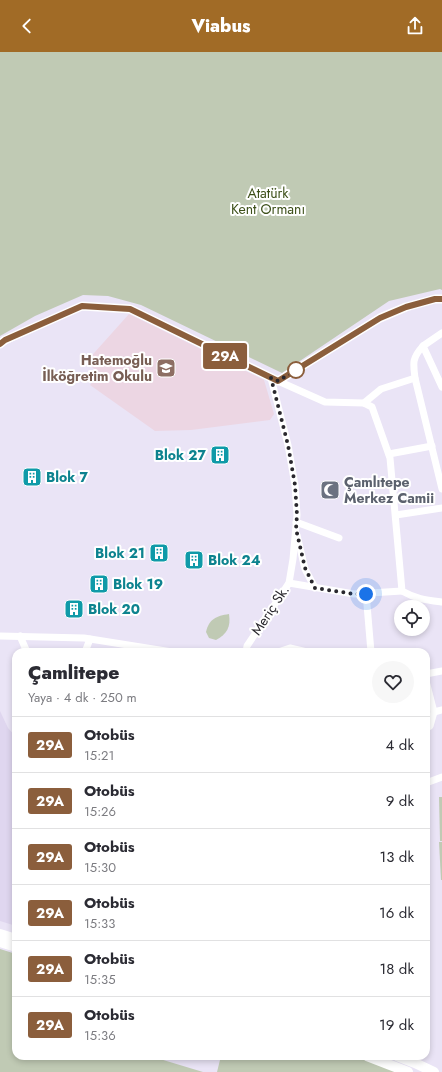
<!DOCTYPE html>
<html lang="tr">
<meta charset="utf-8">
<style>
:root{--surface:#fff;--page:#f7f7f7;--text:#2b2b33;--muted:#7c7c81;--line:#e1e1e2;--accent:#a16b26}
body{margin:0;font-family:Jost,sans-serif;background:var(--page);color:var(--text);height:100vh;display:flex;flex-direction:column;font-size:15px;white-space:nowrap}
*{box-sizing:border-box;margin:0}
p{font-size:13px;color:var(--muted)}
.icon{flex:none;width:22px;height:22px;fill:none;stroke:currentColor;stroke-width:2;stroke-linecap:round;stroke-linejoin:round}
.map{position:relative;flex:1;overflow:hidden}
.sheet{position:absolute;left:12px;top:596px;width:418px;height:412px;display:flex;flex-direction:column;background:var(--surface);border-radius:12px;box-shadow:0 2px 6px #0003}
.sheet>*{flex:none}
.badge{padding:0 8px;border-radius:3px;font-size:14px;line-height:26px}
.controls{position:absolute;left:394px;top:548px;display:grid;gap:8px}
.controls a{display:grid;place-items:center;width:36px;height:36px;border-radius:50%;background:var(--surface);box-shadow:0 2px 6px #0003;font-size:20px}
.you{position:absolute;width:20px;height:20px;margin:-10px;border:3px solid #fff;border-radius:50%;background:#1a73e8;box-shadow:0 0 0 6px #1a73e833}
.map>.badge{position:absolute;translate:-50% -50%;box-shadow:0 0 0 2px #fff}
.round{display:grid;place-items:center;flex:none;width:42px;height:42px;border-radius:21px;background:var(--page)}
.head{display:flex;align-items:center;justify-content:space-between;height:68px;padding:0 16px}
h1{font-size:19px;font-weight:800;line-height:30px}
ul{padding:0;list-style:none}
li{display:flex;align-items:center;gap:12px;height:56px;padding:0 16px;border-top:1px solid var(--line)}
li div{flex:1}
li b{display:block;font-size:15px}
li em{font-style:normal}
li .badge{min-width:44px;font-weight:700;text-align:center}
header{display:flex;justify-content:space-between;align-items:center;height:52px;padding:0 16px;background:var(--accent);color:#fff;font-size:18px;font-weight:800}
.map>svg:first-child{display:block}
.built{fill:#dfd6ef}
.education{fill:#ecd6e3}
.green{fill:#c0cab4}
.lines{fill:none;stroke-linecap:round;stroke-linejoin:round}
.street{stroke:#fff;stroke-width:7}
.secondary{stroke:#fff;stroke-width:10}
.line-casing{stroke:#fff;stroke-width:9}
.line{stroke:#8b5e3c;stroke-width:6}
.walk{stroke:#29272d;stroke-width:4;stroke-dasharray:0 7.2}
.stop-dot{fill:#fff;stroke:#8b5e3c;stroke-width:2}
.labels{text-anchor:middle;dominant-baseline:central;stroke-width:4;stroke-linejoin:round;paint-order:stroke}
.park-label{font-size:14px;fill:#3c4f18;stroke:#fff}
.education-label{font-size:14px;font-weight:bold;fill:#785e54;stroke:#fff;text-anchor:end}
.culture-label{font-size:14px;font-weight:bold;fill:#0d838f;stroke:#fff;text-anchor:start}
.worship-label{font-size:14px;font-weight:bold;fill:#5b616d;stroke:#fff;text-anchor:start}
.street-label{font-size:14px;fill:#29272d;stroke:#fff}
</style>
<header><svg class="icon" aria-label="back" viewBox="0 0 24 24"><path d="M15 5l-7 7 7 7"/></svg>Viabus<svg class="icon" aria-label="share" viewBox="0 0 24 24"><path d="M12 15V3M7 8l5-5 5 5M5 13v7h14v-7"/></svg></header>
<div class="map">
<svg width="442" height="1020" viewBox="0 0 442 1020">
<rect width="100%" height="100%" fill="#eae4f6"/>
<polygon class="built" points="0,659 8,676 16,685 16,874 0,869"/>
<polygon class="education" points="129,262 264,328 274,362 270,368 191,378 155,379 90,333 99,321 86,310"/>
<g class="green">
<polygon points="0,0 442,0 442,238 440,237 389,249 282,321 141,253 108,244 83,243 35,264 0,284"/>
<path d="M229 562C231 575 227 582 216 588L209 586 206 580C209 567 216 564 229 562Z"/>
<polygon points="439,745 442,745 442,789 440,789"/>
<polygon points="426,757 429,858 426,858"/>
<polygon points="439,790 442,790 442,828 441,828"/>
<polygon points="0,897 16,902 16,947 12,962 16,963 16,1004 150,1004 203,1020 0,1020"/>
<polygon points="221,1004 367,1004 408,1020 217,1020"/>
</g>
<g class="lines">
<g class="street">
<polyline points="442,281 423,294 442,335"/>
<polyline points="0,292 5,289 82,254 130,257 278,329 379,266 406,255 435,247 442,247"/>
<path d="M423 294C412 306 413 311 415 326L442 437"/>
<path d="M278 329 325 350 364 351 372 355 390 406 402 539C416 547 426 548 442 550"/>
<polyline points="364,351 381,337 415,326"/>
<polyline points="389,402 432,394"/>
<polyline points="396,463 442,456"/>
<polyline points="296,470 339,486"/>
<polyline points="297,483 305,517 315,536"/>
<polyline points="289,531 354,542 402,539"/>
<polyline points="366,541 371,600"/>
<polyline points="0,584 84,586 172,600"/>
<polyline points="20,584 27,600"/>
<polyline points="85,600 90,587"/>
<polyline points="246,600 247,594 289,531 293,507 297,463 295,433 288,393 271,326"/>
<polyline points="278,600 290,596 307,600"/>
<polyline points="426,622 442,619"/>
<polyline points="426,629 434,660 430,674 426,676"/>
<polyline points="434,660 442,658"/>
<polyline points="426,731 442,725"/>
</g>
<g class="secondary">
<polyline points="0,882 16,887"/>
<polyline points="0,890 16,895"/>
<polyline points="367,1004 408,1020"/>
<polyline points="397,1004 415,1011 434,1020"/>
</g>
</g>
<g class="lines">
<defs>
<polyline id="line" points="0,292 5,288 82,254 130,257 278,329 380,266 406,255 435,247 442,247"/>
</defs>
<use href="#line" class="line-casing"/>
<use href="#line" class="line"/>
<polyline class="walk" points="296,318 278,329 271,326 288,393 295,433 297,463 296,477 305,516 315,536 354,542 366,542"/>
</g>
<defs>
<symbol id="school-square" viewBox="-11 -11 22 22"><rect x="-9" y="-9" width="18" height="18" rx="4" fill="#8d6e63" stroke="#fff"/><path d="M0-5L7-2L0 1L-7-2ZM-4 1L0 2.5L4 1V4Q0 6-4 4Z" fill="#fff"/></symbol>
<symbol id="building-square" viewBox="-11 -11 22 22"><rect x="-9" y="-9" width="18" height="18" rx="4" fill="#0f9aa8" stroke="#fff"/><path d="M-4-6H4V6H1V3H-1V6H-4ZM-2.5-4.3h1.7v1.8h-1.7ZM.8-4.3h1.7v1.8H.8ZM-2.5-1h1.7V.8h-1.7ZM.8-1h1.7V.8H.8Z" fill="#fff"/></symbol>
<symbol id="mosque-square" viewBox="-11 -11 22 22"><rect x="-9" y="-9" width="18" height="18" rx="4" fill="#6b7280" stroke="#fff"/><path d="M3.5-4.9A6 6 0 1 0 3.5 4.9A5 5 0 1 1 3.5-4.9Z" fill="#fff"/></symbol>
</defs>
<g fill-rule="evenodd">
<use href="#school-square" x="155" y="305" width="22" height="22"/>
<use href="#building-square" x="209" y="392" width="22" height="22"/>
<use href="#building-square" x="21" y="414" width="22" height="22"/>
<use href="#mosque-square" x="319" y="427" width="22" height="22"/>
<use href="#building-square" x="148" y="490" width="22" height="22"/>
<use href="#building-square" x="183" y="497" width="22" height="22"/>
<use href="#building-square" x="88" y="521" width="22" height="22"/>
<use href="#building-square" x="63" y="546" width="22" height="22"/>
</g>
<circle class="stop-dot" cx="296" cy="318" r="8"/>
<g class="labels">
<g class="park-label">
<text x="268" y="141">Atatürk<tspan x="268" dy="16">Kent Ormanı</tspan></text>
</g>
<g class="education-label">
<text x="152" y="308">Hatemoğlu<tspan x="152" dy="16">İlköğretim Okulu</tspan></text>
</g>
<g class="culture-label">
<text x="206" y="403" text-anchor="end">Blok 27</text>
<text x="46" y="425">Blok 7</text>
<text x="145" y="501" text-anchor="end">Blok 21</text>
<text x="208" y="508">Blok 24</text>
<text x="113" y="532">Blok 19</text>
<text x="88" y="557">Blok 20</text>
</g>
<g class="worship-label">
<text x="344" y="430">Çamlıtepe<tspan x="344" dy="16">Merkez Camii</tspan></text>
</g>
<g class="street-label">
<text transform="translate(270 558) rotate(-57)">Meriç Sk.</text>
</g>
</g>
</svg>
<div class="controls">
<a><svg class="icon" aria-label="locate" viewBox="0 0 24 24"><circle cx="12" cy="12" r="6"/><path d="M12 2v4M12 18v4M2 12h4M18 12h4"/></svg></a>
</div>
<div class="you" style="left:366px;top:542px"></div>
<b class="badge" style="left:225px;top:304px;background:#8b5e3c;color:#fff">29A</b>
<section class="sheet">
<div class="head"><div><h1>Çamlitepe</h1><p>Yaya · 4 dk · 250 m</p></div><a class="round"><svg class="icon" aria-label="heart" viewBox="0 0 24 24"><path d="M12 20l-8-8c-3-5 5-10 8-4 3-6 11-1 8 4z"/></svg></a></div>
<ul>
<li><span class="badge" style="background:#8b5e3c;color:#fff">29A</span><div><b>Otobüs</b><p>15:21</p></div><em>4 dk</em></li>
<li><span class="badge" style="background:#8b5e3c;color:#fff">29A</span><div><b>Otobüs</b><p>15:26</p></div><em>9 dk</em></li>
<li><span class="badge" style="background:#8b5e3c;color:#fff">29A</span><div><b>Otobüs</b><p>15:30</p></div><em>13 dk</em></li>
<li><span class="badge" style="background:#8b5e3c;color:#fff">29A</span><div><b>Otobüs</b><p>15:33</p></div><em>16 dk</em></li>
<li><span class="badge" style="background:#8b5e3c;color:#fff">29A</span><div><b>Otobüs</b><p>15:35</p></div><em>18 dk</em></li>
<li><span class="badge" style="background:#8b5e3c;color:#fff">29A</span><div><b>Otobüs</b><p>15:36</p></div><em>19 dk</em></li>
</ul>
</section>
</div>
